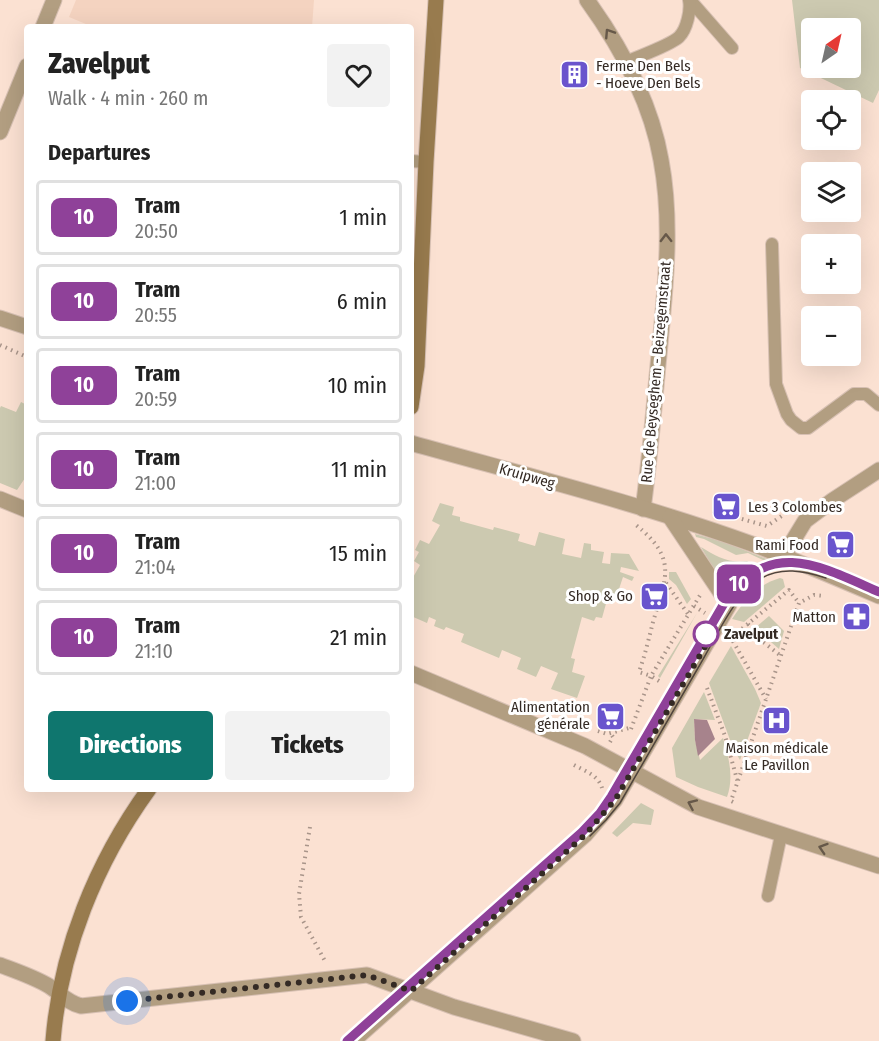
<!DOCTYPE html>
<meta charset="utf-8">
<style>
:root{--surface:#fff;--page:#f2f2f2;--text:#222;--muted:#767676;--line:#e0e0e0;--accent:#0f766e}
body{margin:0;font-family:"Fira Sans Condensed",sans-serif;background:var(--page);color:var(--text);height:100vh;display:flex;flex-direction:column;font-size:22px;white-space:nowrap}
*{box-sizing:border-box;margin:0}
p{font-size:20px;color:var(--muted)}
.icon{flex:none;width:33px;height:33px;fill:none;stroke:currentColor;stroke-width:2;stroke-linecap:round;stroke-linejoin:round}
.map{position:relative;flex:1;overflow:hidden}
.side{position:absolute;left:24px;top:24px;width:390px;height:768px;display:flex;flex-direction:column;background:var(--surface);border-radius:6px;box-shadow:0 6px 24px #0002}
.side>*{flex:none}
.badge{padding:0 12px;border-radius:9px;font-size:21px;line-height:39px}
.needle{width:39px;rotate:34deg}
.controls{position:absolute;left:801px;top:18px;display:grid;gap:12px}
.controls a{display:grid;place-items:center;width:60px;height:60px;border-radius:6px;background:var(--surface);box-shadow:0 6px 24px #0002;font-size:30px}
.you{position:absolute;width:30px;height:30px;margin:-15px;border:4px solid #fff;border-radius:50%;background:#1a73e8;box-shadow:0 0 0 9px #1a73e833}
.map>.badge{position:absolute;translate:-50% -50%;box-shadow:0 0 0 3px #fff}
h2{padding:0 24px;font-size:22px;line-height:54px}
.round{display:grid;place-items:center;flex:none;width:63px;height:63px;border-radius:6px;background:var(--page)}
.head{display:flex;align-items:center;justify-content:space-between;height:102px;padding:0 24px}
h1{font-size:28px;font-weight:800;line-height:45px}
.cta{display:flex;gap:12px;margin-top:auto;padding:12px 24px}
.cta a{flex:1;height:69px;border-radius:6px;background:var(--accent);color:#fff;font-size:24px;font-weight:800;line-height:69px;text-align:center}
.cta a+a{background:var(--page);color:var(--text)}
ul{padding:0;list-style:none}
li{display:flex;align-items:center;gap:18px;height:75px;margin:0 12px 9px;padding:0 12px;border:3px solid var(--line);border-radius:6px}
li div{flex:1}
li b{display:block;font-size:22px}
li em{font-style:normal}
li .badge{min-width:66px;font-weight:700;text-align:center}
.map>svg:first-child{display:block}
.built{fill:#f4d3c0}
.green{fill:#ccc9b0;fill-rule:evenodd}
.water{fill:#a7838c}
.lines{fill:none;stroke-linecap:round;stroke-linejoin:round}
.lane-casing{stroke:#d7c0b3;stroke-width:14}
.street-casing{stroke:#d7c0b3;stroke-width:17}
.secondary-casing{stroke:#d7c0b3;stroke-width:17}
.path{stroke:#a9958a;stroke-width:4;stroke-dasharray:1.5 4.5;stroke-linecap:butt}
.lane{stroke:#b29e81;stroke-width:12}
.street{stroke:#b29e81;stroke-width:15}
.secondary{stroke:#987b4e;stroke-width:15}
.tram{stroke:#50443c;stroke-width:1.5}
.oneway{stroke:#665849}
.line-casing{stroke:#fff;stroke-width:14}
.line{stroke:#8f4199;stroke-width:9}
.walk{stroke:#342a24;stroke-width:6;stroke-dasharray:0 10.8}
.stop-dot{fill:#fff;stroke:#8f4199;stroke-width:3}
.labels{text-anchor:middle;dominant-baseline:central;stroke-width:6;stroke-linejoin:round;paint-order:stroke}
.poi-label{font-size:15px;fill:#342a24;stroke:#fff;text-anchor:end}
.street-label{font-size:15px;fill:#342a24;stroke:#fff}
.stop-label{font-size:15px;font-weight:bold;fill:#342a24;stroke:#fff;text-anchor:start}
</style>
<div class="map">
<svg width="879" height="1041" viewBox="0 0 879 1041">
<rect width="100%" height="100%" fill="#fbe1d2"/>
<polygon class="built" points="76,0 314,0 312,27 93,27 69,17"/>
<g class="green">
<path d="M792 0H879V90L873 103 800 68ZM812 28H850V68H812Z"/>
<polygon points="21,402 27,405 27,475 17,490 0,483 0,408 1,406 16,412"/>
<polygon points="440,503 454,507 452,515 460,517 460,521 493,530 494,527 520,534 518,541 535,546 539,532 565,539 562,554 581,558 584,543 591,544 591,550 604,552 602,563 610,564 611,553 629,554 639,571 621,567 620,572 634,577 632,581 623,577 617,595 609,593 602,618 596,617 594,621 582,617 571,658 575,659 572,672 585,676 577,698 551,689 558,673 541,666 536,677 517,669 521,658 502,650 499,658 461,642 464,634 446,627 444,630 434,626 436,620 429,617 427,623 411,616 411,581 420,565 414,561 419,552 415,550 420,540 429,544 440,525 432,521"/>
<polygon points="695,534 724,542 769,560 765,561 748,553 736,555 704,539 696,537"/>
<path d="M701 547C715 556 730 564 747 561L754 566 726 590Z"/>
<polygon points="669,572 676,572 691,599 687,604 676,585 669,579"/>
<path d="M780 578 783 579 785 587 744 622 732 619C745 599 757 585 780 578Z"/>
<polygon points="697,613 660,678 658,676"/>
<polygon points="769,616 784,631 779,649 755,628"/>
<polygon points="731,646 755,689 761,703 740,760 733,748 709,683"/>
<path d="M704 692 715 720 694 719 695 740 700 760 723 738C729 757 734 778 727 797L698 787 676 777 672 748Z"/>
<polygon points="641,803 654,810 651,825 633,823 617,837 612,833"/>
</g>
<polygon class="water" points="694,719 707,720 715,739 698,756 695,740"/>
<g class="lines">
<defs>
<g id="lane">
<polyline points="690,0 732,48"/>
<path d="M626 62C639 56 669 46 679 37 687 29 691 10 689 0"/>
<polyline points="411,161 426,162"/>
<polyline points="772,244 776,384 787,414 791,420 801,428 808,428 854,394 866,394 879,405"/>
<polyline points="768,896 781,835"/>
</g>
<g id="street">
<path d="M587 0C621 47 651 102 661 160 673 224 665 291 659 355 654 406 650 458 643 509"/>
<polyline points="43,27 54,0"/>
<polyline points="0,132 27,66"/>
<polyline points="0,318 27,327"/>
<path d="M411 443C525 475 641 504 752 544 795 560 837 578 879 596"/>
<polyline points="0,499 27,510"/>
<polyline points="783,557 805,521 833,500 879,470"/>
<polyline points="411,673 585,746 698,807 879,866"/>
<path d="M0 965C16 971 34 977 49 986 60 993 66 1002 81 1006L367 975 454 1007 573 1041"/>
<polyline points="353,1041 585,835 615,800 729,605 670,517"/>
</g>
<g id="secondary">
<polyline points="411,407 417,366 426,162 436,0"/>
<path d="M53 1041C60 951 96 862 149 789"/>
</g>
</defs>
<use href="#lane" class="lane-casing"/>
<use href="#street" class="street-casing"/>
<use href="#secondary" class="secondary-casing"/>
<g class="path">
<polyline points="0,345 27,357"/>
<polyline points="713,511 767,526 792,509"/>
<polyline points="666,583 688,614"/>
<polyline points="694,606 705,613"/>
<polyline points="748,624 762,641 781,656"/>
<polyline points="732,629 738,632 789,590 799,603"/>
<polyline points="730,636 766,699"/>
<polyline points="659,681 651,676 702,592"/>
<polyline points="707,688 725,736 738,783"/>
<path d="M631 729 651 676 639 672C645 655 649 638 653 622 666 577 678 559 636 525"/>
<polyline points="598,731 607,734 629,728"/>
<polyline points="610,742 613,737 611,734"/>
<path d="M574 765C585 771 598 775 602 788"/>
<polyline points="733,802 731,801 799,603 814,595 825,596"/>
<polyline points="310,827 299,894 301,917 326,963"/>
</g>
<use href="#lane" class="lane"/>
<use href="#street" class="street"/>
<use href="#secondary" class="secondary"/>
<g class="tram">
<path d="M590 836 606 820 620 803C646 758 672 713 698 668 714 642 733 596 760 579 781 566 804 571 826 578"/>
<path d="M347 1041 582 832 611 797 726 600C771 537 822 567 879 592"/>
</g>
</g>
<defs><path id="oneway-chevron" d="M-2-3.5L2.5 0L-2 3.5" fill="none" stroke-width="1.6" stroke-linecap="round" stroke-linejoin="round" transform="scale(1.5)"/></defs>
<g class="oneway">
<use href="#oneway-chevron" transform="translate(609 33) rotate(-123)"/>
<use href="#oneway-chevron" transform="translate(666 238) rotate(-91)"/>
<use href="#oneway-chevron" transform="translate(692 804) rotate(-156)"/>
<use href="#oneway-chevron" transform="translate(823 848) rotate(-162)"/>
</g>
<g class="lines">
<defs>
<path id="line" d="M347 1041 582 832 600 813 611 797 726 600C771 537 822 567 879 592"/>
</defs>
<use href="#line" class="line-casing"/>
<use href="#line" class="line"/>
<polyline class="walk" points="127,1001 367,975 411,991 585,835 615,800 709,640 706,634"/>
</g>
<defs>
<symbol id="building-square" viewBox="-11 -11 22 22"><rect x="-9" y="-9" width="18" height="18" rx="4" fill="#6954cd" stroke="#fff"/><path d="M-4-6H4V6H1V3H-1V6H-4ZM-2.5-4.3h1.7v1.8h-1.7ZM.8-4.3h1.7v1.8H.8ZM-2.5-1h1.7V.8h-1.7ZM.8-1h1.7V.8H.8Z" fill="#fff"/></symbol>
<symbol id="supermarket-square" viewBox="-11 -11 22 22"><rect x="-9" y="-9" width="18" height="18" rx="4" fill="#6954cd" stroke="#fff"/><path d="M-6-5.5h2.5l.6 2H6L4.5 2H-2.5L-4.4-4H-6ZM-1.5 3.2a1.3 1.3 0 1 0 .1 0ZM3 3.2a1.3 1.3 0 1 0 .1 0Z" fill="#fff"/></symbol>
<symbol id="pharmacy-square" viewBox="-11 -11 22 22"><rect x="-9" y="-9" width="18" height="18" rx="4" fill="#6954cd" stroke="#fff"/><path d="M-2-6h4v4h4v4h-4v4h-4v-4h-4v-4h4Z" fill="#fff"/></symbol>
<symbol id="hospital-square" viewBox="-11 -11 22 22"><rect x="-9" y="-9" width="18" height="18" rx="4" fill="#6954cd" stroke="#fff"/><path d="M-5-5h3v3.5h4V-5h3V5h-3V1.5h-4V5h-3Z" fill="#fff"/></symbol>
</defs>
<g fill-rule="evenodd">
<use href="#building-square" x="558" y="58" width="33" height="33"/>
<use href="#supermarket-square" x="710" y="490" width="33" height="33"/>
<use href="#supermarket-square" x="824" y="528" width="33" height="33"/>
<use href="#supermarket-square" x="638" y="580" width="33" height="33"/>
<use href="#pharmacy-square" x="840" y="600" width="33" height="33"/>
<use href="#supermarket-square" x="594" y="700" width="33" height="33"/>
<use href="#hospital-square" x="760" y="704" width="33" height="33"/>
</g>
<circle class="stop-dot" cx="706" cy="634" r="12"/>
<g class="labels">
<g class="poi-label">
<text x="596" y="66" text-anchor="start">Ferme Den Bels<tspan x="596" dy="17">- Hoeve Den Bels</tspan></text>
<text x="748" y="507" text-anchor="start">Les 3 Colombes</text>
<text x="819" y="545">Rami Food</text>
<text x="633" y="596">Shop &amp; Go</text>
<text x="836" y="617">Matton</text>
<text x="590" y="707">Alimentation<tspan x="590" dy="17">générale</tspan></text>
<text x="777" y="748" text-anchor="middle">Maison médicale<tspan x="777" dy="17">Le Pavillon</tspan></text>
</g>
<g class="street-label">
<text transform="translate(656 372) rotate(-85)">Rue de Beyseghem - Beizegemstraat</text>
<text transform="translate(527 476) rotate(16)">Kruipweg</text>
</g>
<g class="stop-label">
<text x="724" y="634">Zavelput</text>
</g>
</g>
</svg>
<div class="controls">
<a><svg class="needle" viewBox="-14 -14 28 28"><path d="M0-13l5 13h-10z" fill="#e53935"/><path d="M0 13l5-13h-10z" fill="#767676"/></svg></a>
<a><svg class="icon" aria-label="locate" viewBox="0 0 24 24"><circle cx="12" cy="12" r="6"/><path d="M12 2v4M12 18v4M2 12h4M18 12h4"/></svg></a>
<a><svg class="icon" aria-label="layers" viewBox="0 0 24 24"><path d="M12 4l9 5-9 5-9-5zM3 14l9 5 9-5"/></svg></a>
<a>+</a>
<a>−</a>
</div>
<div class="you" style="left:127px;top:1001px"></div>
<b class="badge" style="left:739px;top:584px;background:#8f4199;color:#fff">10</b>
<section class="side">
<div class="head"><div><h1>Zavelput</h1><p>Walk · 4 min · 260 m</p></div><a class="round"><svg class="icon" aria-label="heart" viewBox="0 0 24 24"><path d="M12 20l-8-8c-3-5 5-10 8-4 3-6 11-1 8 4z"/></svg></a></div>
<h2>Departures</h2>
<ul>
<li><span class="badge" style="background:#8f4199;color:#fff">10</span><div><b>Tram</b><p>20:50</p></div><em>1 min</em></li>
<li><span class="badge" style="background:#8f4199;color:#fff">10</span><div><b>Tram</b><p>20:55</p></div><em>6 min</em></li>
<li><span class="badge" style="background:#8f4199;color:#fff">10</span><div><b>Tram</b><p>20:59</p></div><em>10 min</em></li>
<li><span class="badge" style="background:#8f4199;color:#fff">10</span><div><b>Tram</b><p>21:00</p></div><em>11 min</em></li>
<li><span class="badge" style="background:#8f4199;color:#fff">10</span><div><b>Tram</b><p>21:04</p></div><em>15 min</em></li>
<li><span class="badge" style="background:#8f4199;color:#fff">10</span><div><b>Tram</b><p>21:10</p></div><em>21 min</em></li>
</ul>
<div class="cta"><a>Directions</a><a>Tickets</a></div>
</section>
</div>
